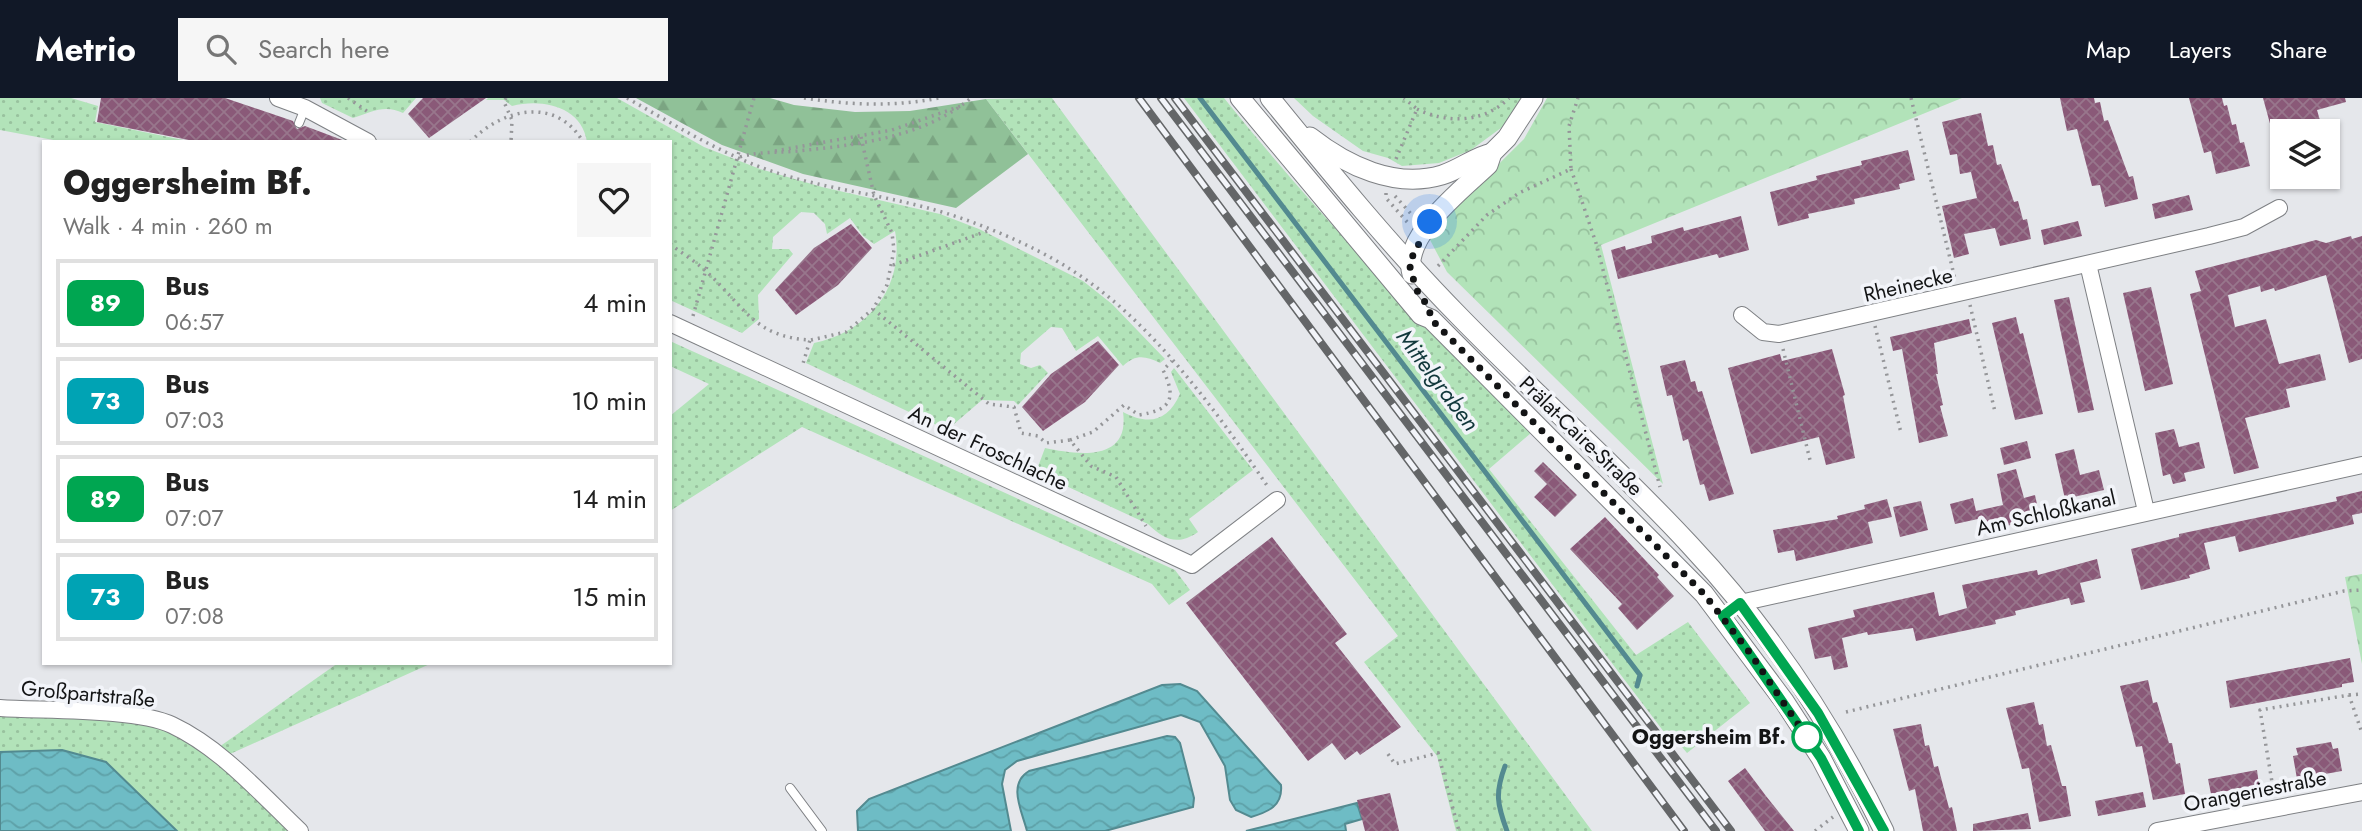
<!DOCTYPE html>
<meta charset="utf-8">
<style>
:root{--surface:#fff;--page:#f6f6f6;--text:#222;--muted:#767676;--line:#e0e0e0;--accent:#111827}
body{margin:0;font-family:Jost,sans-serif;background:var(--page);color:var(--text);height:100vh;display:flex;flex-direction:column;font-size:26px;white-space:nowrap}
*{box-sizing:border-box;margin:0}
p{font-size:23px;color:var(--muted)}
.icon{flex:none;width:38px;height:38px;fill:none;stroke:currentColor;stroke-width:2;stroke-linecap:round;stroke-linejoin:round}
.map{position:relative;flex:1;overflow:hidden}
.sheet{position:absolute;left:42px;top:42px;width:630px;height:525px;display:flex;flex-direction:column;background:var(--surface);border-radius:0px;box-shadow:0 2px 5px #0004}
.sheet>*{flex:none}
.badge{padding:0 14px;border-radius:10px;font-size:24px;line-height:46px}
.fabs{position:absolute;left:2270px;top:21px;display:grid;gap:14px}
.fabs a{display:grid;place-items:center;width:70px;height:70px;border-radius:0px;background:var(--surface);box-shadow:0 2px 5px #0004;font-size:35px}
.you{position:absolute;width:35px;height:35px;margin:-18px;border:5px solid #fff;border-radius:50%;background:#1a73e8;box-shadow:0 0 0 10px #1a73e833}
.map>.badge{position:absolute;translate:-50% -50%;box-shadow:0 0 0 4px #fff}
.round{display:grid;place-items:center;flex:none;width:74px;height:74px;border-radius:0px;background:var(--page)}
.overview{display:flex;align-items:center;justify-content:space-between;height:119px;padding:0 21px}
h1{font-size:33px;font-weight:800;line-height:52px}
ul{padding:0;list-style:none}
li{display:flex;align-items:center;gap:21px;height:88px;margin:0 14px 10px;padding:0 7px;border:4px solid var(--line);border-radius:0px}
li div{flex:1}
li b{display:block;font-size:26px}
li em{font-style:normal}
li .badge{min-width:77px;font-weight:700;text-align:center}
header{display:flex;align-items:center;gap:42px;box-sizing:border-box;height:98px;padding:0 35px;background:var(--accent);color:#fff}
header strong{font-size:33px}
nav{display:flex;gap:38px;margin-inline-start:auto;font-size:24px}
.search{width:490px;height:63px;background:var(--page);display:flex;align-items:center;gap:18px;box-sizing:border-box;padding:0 24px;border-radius:0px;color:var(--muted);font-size:26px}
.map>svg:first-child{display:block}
.grass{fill:url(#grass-dots)}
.forest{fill:url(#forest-firs)}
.park{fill:url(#park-crowns)}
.water{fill:url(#water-waves);stroke:#538a90;stroke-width:2}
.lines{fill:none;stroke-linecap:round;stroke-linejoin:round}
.stream{stroke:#538a90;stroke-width:5}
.building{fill:url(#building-cross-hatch)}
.service-casing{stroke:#7e8084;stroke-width:10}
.minor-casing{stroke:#7e8084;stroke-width:18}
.tertiary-casing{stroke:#7e8084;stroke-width:21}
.path{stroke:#959699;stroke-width:3.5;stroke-dasharray:2 5;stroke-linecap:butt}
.service{stroke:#fff;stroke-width:8}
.minor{stroke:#fff;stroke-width:16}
.tertiary{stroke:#fff;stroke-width:19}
.rail-casing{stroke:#646668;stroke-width:8}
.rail{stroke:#f2f4f9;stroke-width:5;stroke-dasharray:16;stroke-linecap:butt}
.line-casing{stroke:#fff;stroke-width:16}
.line{stroke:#00a651;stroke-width:10}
.walk{stroke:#131415;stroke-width:7;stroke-dasharray:0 12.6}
.stop-dot{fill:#fff;stroke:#00a651;stroke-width:3.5}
.labels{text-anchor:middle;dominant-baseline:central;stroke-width:7;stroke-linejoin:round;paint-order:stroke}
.street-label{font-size:21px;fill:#131415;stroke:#f2f4f9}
.stop-label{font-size:21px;font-weight:bold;fill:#131415;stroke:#f2f4f9;text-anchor:end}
.water-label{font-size:23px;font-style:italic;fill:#11373b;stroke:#f2f4f9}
</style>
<header>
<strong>Metrio</strong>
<div class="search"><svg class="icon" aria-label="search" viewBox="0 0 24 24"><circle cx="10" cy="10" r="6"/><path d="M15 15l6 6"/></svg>Search here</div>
<nav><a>Map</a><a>Layers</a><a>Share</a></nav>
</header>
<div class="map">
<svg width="2362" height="733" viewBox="0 0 2362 733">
<defs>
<pattern id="grass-dots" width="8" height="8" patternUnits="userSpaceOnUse" patternTransform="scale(1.75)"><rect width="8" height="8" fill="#b2e3b9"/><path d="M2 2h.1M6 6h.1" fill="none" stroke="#98c29e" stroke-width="1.8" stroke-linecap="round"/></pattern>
<pattern id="forest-firs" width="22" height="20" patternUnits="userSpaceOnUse" patternTransform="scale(1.75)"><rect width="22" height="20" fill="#90c198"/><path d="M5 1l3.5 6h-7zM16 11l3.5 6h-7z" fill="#7ba582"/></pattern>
<pattern id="park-crowns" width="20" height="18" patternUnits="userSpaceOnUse" patternTransform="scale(1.75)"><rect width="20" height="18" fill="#b2e3b9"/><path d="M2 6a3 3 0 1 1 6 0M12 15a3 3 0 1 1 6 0" fill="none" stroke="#98c29e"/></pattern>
<pattern id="water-waves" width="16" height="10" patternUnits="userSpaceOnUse" patternTransform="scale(1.75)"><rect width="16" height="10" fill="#6ebcc5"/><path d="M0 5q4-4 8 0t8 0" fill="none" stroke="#5ea1a8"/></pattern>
<pattern id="building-cross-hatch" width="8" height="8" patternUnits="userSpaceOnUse" patternTransform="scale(1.75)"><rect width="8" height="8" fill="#8a5978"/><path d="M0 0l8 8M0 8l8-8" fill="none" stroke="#98768c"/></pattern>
</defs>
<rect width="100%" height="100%" fill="#e5e7eb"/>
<g class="grass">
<polygon points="0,0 71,0 98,8 95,24 193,44 64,44 0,32"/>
<path d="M320 0H416L403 15C385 6 371 14 353 20L322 5Z"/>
<path d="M488 0H617L704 49 760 71 822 89 940 116 979 131 1083 183 1112 206 1165 261 1160 265C1145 258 1136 256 1123 268L1098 238 1076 253 1062 230 1051 229 1021 255 1020 266 1031 270 1040 267 1048 275 1018 307 1014 303 982 302 947 332 806 265 814 245C868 234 905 189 895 133L874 146 863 138 850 120 827 136 825 126 814 115 801 114 773 139 772 151H789L793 156 758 197 759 221 742 235 670 202V44H587C582 8 541 0 512 8L504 2H486Z"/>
<polygon points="1052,0 1592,733 1456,733 1437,658 1364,564 1398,538 986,1"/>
<path d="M1184 0H1224C1319 118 1423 227 1531 335L1489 371 1636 557 1688 524 1750 605 1687 655 1672 637 1664 634Z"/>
<polygon points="1294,0 1522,0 1505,27 1471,52 1439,65 1402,68 1388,60 1363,53 1313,18"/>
<polygon points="670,243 1175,472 1190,492 1169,507 1152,486 802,329 670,413 670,318 709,286 670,268"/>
<path d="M1174 270 1253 372 1189 421 1198 434C1178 448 1164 442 1148 426L1036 374 1045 350C1078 357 1130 364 1123 314 1149 328 1168 323 1180 296L1171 274Z"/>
<polygon points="338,565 432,565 230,656 219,649"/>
<path d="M0 616C41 618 132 616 167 631 212 650 256 700 292 733H177L106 664 61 652 0 654Z"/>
</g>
<polygon class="forest" points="636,0 770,0 794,7 855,14 910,13 986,1 1028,56 956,110 803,76 722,47"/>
<g class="park">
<polygon points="1547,0 1962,0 1601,147 1663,386 1447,174 1429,140 1437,127 1524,41"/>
<polygon points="2362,476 2362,566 2345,479"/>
</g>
<g class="water">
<path d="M1180 586 1197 593 1281 687C1283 708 1268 714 1251 719L1236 712 1230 702 1225 668 1200 624 1181 617 1017 663 1005 672 1002 686 1011 733H858L857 713 869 701 1162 587Z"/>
<path d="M1167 638 1175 639 1180 645 1194 700 1193 709 1105 733H1027C1022 713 1007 686 1029 673Z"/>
<polygon points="62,652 106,664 177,733 0,733 0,654"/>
<polygon points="1357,705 1362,721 1345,726 1346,733 1246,733"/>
</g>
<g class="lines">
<g class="stream">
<polyline points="1200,0 1640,577 1637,588"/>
<path d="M1505 668C1495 695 1497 706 1507 733"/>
</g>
</g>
<g class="building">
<polygon points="101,0 225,0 293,23 297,31 305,28 345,43 199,44 97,24"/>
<polygon points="423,0 486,0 429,40 408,16"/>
<polygon points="2060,0 2094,0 2095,5 2100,4 2104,23 2108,22 2129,79 2133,78 2138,101 2105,109 2100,87 2092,88 2077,31 2067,33"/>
<polygon points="2189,0 2222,0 2224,8 2227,7 2232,27 2236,26 2240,45 2244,44 2250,68 2216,76 2211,53 2204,55"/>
<polygon points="2263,0 2345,0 2346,4 2317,12 2323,33 2272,33"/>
<polygon points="1981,15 1988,48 1993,47 1997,67 2001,66 2014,104 2018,103 2023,122 2027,121 2031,141 2000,148 1995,130 1964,136 1969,156 1954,160 1942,108 1977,100 1971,74 1960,76 1957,56 1950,57 1942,24"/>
<polygon points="1908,52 1915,82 1899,86 1900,91 1854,101 1855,106 1808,116 1809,120 1778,128 1770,94 1817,82 1816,78 1862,67 1861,63"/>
<polygon points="2189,97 2193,112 2155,121 2152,106"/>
<polygon points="1741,118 1749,152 1719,160 1717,156 1618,181 1611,152 1625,148 1626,152 1652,145 1651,138 1683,129 1684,133"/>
<polygon points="2078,123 2082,138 2044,147 2041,132"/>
<polygon points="851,126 872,150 838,187 796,217 775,192 814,150"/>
<polygon points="2351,138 2352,141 2362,138 2362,261 2349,265 2326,177 2275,193 2274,190 2261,194 2260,188 2228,197 2235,229 2266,221 2279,266 2320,256 2326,282 2286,291 2290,309 2245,320 2259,370 2234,376 2190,196 2201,193 2195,173 2316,142 2326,145"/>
<polygon points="2151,189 2173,286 2145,293 2123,195"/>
<polygon points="2069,199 2094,312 2078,315 2054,202"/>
<polygon points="2016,219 2020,236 2023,235 2043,316 2015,322 1992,225"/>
<polygon points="1969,221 1972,235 1934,245 1938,276 1936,276 1943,307 1940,308 1948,338 1919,345 1902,251 1893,253 1890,239"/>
<polygon points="1098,243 1119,267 1085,304 1043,333 1022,309 1051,276"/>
<polygon points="1832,251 1845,297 1843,298 1855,360 1826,367 1819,339 1751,356 1728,270 1780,256 1782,263"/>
<polygon points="1685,262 1691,284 1695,283 1698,294 1702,293 1734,396 1709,403 1704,386 1700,387 1688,341 1683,343 1672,297 1667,298 1660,268"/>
<polygon points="2174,331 2179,349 2199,344 2205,370 2184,375 2186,383 2173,386 2170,376 2163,378 2155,335"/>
<polygon points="2027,343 2031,360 2004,367 2000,350"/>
<polygon points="2074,351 2080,377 2099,372 2104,392 2065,401 2055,356"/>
<polygon points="1543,364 1577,397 1555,419 1534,399 1547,386 1534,373"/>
<polygon points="2016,371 2024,400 2035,397 2040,420 1981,434 1977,416 1978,421 1955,426 1950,406 1973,400 1976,413 2003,407 1997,376"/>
<polygon points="2362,393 2362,415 2352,417 2354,426 2239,454 2235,438 2204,445 2210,471 2189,477 2190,480 2141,492 2131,451 2179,439 2179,436 2337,403 2336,399"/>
<polygon points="1887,401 1892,419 1868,424 1873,445 1796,463 1794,452 1778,455 1773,432 1838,421 1837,418 1865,411 1864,407"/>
<polygon points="1921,403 1928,432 1900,439 1893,409"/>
<polygon points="1605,419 1659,477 1657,479 1674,498 1637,532 1618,510 1622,506 1570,451"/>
<polygon points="1272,439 1347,536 1335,545 1401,629 1360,657 1357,653 1345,662 1332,645 1308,663 1186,505"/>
<polygon points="2097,461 2101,480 2080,485 2085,504 2071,507 2069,500 2015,513 2016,517 1995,522 1996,526 1916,543 1913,530 1868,537 1867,534 1842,540 1848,569 1834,572 1831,558 1815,561 1808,530 1855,519 1853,512 1934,494 1939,518 1967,510 1962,487 2037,472 2038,477"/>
<polygon points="2350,560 2354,584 2342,586 2342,589 2230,610 2226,583"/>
<polygon points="2148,582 2153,605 2157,604 2169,645 2172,645 2176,666 2180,665 2185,696 2153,702 2142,648 2136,649 2120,588"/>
<polygon points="2034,604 2039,627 2043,626 2047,648 2051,647 2062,688 2066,688 2071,718 2039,724 2029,670 2022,671 2006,610"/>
<polygon points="1921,626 1925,648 1929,647 1934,669 1938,668 1949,710 1952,709 1957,733 1923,733 1915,691 1909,693 1893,631"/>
<polygon points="2331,644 2333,651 2338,650 2342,673 2297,681 2293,658 2298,657 2296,650"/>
<polygon points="1745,670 1766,698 1794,733 1765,733 1728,683"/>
<polygon points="2257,672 2259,687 2211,696 2208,681"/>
<polygon points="2143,694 2146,709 2098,718 2095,703"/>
<polygon points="1390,695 1399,733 1365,733 1357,702"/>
<polygon points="2028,715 2031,731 1973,733 1973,726"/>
</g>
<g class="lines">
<defs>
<g id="service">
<polyline points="299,25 305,10"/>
<polyline points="790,690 822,733"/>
</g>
<g id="minor">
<polyline points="278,0 305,10 368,44"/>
<polyline points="2088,166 2146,413"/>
<polyline points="1742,217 1763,234 1779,236 2209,138 2244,129 2279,110"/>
<polyline points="670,225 1192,467 1277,402"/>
<polyline points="1740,505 2362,367"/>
<path d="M0 610C43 613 136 610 172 627 221 650 261 696 300 733"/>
<polyline points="2157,733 2362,694"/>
</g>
<g id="tertiary">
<polyline points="1240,0 1421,217 1431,221 1704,496 1784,603 1821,660 1859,733"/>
<path d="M1270 0C1331 75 1392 150 1460 219 1535 296 1616 367 1689 446 1768 530 1834 629 1884 733"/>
<path d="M1310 39C1347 68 1395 91 1442 77 1461 71 1474 59 1492 55"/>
<path d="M1412 176C1401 138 1463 91 1488 67L1492 55 1507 40 1533 0"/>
</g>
</defs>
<use href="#service" class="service-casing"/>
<use href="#minor" class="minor-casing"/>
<use href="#tertiary" class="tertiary-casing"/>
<g class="path">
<polyline points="348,0 368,14"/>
<polyline points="506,0 504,4 512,22 511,44"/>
<path d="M627 0C680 30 734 64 794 80 838 92 884 98 928 110 973 122 1031 146 1070 171 1150 221 1216 312 1268 389"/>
<path d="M804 0C849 7 894 9 939 0"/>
<polyline points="1911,0 1955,181"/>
<path d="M1417 11C1448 26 1484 25 1509 0"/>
<polyline points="861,39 874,97 892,135 894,152 887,187 873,211 989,306 1014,309 1021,335 1038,338 1046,345 1070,342 1091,368 1116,379 1146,428"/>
<path d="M470 44C505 8 558 0 583 44"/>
<polyline points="775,53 892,32 961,8"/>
<path d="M740 59C760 53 778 55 798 53 857 47 925 39 971 0"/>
<polyline points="1396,61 1417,11 1404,0"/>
<polyline points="1571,71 1596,145 1660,389"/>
<polyline points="1386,95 1386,100 1408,125"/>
<polyline points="1395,98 1413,118"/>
<path d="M670 146C683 156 698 165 709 176 745 210 755 239 810 242L802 269"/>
<polyline points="893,167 990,132"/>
<polyline points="1438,168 1487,117 1519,95 1571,71 1569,28 1578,0"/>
<polyline points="1970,207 1995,314"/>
<polyline points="693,218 754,0"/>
<polyline points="1875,228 1901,335"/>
<polyline points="811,242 846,234 873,211"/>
<polyline points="1783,251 1810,362"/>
<path d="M1070 342 1093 334 1124 307 1139 317C1171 312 1177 301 1163 272L1172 263"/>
<polyline points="2349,597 2362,596"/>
<polyline points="1846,614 2344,493 2362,492"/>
<polyline points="1388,656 1395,666 1438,655 1459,733"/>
<polyline points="2274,696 2260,612 2349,597 2362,635"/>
<polyline points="1815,733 1833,719"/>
</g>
<use href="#service" class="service"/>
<use href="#minor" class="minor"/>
<use href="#tertiary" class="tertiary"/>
<defs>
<g id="rail">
<polyline points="1139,0 1684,733"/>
<polyline points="1161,0 1716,733"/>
<polyline points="1175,0 1731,733"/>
</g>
</defs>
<use href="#rail" class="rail-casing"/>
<use href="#rail" class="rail"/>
</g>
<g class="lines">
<defs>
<polyline id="line" points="1859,733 1821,660 1723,518 1740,505 1818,615 1884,733"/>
</defs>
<use href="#line" class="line-casing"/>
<use href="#line" class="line"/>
<polyline class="walk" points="1430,124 1409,165 1416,191 1429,210 1431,221 1704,496 1750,555 1808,641 1807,639"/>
</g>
<circle class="stop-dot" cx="1807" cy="639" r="14"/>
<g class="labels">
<g class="street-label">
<text transform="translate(1908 187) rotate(-13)">Rheinecke</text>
<text transform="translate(1581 338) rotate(44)">Prälat-Caire-Straße</text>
<text transform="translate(988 350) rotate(25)">An der Froschlache</text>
<text transform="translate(2046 415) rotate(-13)">Am Schloßkanal</text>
<text transform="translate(88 596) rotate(5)">Großpartstraße</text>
<text transform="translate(2255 693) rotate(-11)">Orangeriestraße</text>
</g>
<g class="stop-label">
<text x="1786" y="639">Oggersheim Bf.</text>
</g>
<g class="water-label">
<text transform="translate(1438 282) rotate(53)">Mittelgraben</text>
</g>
</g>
</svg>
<div class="fabs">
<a><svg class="icon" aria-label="layers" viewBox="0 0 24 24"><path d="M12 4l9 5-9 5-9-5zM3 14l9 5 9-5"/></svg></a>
</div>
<div class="you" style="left:1430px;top:124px"></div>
<section class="sheet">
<div class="overview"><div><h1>Oggersheim Bf.</h1><p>Walk · 4 min · 260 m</p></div><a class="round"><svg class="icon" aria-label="heart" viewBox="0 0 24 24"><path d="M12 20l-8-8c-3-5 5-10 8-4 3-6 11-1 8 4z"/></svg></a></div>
<ul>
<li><span class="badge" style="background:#00a651;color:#fff">89</span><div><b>Bus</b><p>06:57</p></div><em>4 min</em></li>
<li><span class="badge" style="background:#00a3b4;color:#fff">73</span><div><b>Bus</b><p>07:03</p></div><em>10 min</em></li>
<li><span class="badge" style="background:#00a651;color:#fff">89</span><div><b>Bus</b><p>07:07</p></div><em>14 min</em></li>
<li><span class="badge" style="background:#00a3b4;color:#fff">73</span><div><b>Bus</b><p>07:08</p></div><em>15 min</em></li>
</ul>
</section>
</div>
